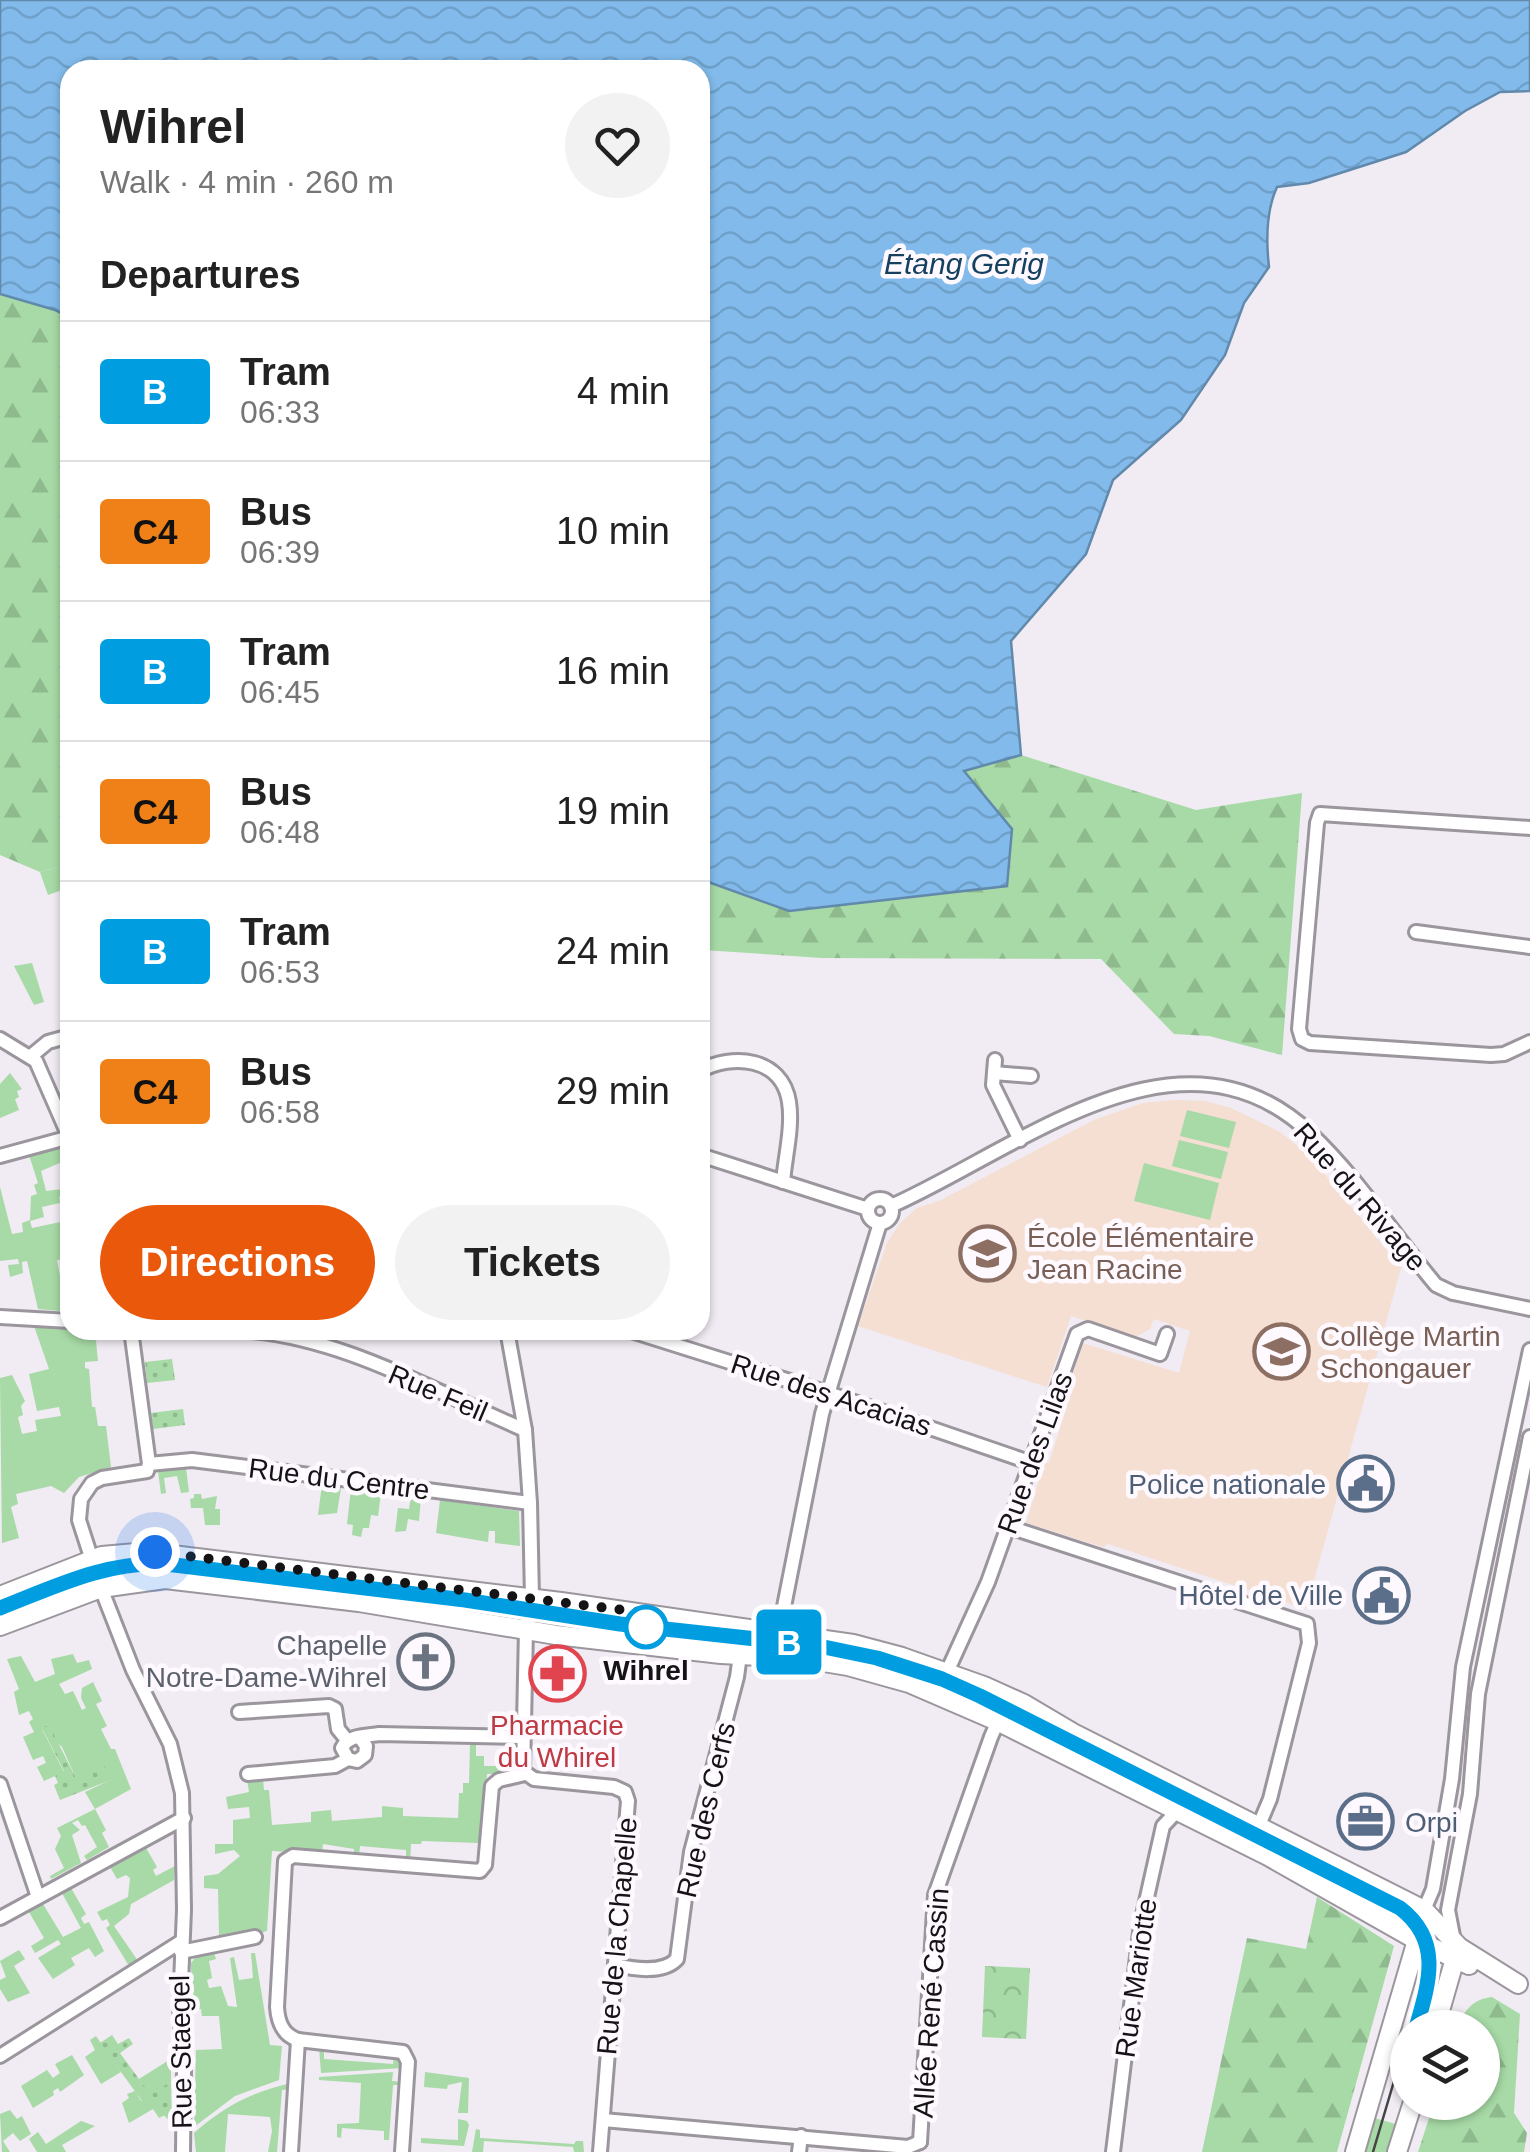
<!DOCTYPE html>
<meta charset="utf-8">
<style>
:root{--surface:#fff;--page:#f2f2f2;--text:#222;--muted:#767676;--line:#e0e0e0;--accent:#ea580c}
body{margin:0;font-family:Arial,sans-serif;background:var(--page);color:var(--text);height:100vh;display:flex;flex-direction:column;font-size:38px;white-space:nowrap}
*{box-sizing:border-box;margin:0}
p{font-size:32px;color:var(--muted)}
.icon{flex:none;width:55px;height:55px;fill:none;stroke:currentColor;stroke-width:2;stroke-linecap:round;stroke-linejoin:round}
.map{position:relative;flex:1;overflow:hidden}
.drawer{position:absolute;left:60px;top:60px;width:650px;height:1280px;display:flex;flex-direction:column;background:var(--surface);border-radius:30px;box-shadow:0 2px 8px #0004}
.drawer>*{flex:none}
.badge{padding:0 20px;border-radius:8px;font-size:35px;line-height:65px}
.tools{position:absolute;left:1390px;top:2010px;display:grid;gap:20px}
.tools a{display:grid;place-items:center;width:110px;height:110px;border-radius:50%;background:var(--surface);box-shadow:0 2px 8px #0004;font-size:50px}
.you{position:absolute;width:50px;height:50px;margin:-25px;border:8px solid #fff;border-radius:50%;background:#1a73e8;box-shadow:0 0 0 15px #1a73e833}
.map>.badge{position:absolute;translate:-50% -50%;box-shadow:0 0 0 5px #fff}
h2{padding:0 40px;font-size:38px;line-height:90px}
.round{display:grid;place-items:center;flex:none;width:105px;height:105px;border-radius:52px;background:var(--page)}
.head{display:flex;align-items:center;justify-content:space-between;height:170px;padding:0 40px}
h1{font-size:48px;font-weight:800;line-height:75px}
.button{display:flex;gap:20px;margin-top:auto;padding:20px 40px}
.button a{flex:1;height:115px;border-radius:60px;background:var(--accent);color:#fff;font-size:40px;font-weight:800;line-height:115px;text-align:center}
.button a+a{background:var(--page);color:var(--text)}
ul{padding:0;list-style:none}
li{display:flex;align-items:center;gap:30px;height:140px;padding:0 40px;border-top:2px solid var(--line)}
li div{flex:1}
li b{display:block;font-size:38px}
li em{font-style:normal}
li .badge{min-width:110px;font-weight:700;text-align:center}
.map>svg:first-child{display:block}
.education{fill:#f5ded2}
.grass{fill:#a7daa6}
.forest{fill:url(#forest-firs)}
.park{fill:url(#park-crowns)}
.garden{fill:url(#garden-dots)}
.water{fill:url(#water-waves);stroke:#6189ab;stroke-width:2.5}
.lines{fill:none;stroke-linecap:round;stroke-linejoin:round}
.street-casing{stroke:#9b959d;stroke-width:18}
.secondary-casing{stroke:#9b959d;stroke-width:22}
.street{stroke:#fff;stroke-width:12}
.secondary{stroke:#fff;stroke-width:18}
.tram{stroke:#464347;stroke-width:2.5}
.line-casing{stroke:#fff;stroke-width:22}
.line{stroke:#009ee0;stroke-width:15}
.walk{stroke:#151316;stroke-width:10;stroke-dasharray:0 18}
.stop-dot{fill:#fff;stroke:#009ee0;stroke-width:5}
.labels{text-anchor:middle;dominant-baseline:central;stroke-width:9;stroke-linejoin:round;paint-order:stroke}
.street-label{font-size:28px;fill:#151316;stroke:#fdf9fe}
.education-label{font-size:28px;fill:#785e54;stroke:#fdf9fe;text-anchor:start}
.service-label{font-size:28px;fill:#4e5e75;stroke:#fdf9fe;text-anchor:end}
.worship-label{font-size:28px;fill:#5b616d;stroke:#fdf9fe;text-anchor:end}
.stop-label{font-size:28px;font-weight:bold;fill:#151316;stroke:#fdf9fe}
.health-label{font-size:28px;fill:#be3a42;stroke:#fdf9fe}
.water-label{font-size:30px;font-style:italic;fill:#154060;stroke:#fdf9fe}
</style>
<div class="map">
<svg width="1530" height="2152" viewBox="0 0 1530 2152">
<defs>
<pattern id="forest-firs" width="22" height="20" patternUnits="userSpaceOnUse" patternTransform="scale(2.5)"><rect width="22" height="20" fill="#a7daa6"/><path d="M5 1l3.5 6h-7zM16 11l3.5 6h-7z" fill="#8fba8e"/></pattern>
<pattern id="park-crowns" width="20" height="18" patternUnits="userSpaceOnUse" patternTransform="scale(2.5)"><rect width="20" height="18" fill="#a7daa6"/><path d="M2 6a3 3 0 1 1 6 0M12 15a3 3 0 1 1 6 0" fill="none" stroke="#8fba8e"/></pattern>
<pattern id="garden-dots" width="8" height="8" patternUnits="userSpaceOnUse" patternTransform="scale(2.5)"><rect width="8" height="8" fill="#a7daa6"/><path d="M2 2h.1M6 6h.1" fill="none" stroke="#8fba8e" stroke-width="1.8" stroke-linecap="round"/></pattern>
<pattern id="water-waves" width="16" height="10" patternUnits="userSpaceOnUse" patternTransform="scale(2.5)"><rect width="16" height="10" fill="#82bbeb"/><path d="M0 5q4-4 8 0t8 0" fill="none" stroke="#6fa0c9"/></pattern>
</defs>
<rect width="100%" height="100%" fill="#f1ebf3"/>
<polygon class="education" points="1176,1100 1205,1101 1231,1108 1280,1132 1311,1157 1401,1268 1306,1609 1108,1544 1103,1547 1026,1523 1044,1463 1049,1463 1070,1397 1066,1395 1083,1343 1179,1373 1190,1331 1154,1319 1150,1329 1135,1337 1071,1316 1047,1387 858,1326 887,1243 900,1223 917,1208 939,1201 1094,1120 1143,1103"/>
<g class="grass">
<polygon points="62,866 70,874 70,892 68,888 48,895 40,872"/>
<polygon points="32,963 44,1002 34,1005 14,966"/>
<polygon points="10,1073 22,1089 17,1091 19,1097 15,1099 19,1110 0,1118 0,1084"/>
<polygon points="1187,1110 1236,1122 1229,1148 1180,1136"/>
<polygon points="1179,1140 1228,1152 1221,1179 1172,1166"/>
<polygon points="61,1148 66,1149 69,1159 41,1171 46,1191 70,1188 70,1194 59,1197 60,1203 42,1207 44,1217 30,1221 32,1228 70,1220 70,1226 62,1229 70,1258 57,1260 60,1276 70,1275 70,1283 66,1284 70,1312 38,1309 27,1261 22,1262 23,1273 10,1277 8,1265 19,1264 18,1259 0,1261 0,1187 12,1234 23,1232 22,1223 30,1220 31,1196 37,1194 34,1185 38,1183 29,1155"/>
<polygon points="1144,1163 1219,1183 1210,1220 1134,1201"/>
<polygon points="34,1326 95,1331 98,1361 85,1362 85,1368 89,1369 92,1407 95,1407 98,1426 106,1426 111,1467 79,1477 64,1493 51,1486 16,1494 18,1504 11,1507 19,1538 2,1543 0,1378 12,1375 25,1401 21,1406 23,1415 18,1417 22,1434 37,1431 35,1420 61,1416 59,1407 37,1411 29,1374 49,1369"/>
<polygon points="186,1468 189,1492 181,1493 177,1476 164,1478 166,1493 161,1494 158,1471"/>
<polygon points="322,1485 341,1488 337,1513 318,1515"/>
<polygon points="351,1489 381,1493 378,1516 371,1515 369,1528 363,1528 361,1537 352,1535 353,1525 347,1524"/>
<polygon points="194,1494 201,1494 202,1499 217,1496 215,1509 220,1509 220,1525 205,1525 203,1508 191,1508 190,1499 194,1498"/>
<polygon points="411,1496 421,1498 419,1521 408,1519 406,1531 395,1532 398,1508 409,1509"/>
<polygon points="440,1500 519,1511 520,1546 495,1543 495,1531 489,1531 488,1542 436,1533"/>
<polygon points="73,1654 77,1663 89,1660 92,1669 59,1684 65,1694 73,1691 82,1710 86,1708 81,1698 82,1688 93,1682 102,1701 96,1704 107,1726 101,1729 111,1749 115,1749 131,1789 95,1809 106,1830 102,1833 109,1847 87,1860 84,1856 97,1847 85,1825 82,1826 78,1820 72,1823 80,1830 72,1835 81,1863 51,1879 50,1876 64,1868 55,1849 61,1836 57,1828 95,1809 85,1792 112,1779 76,1778 62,1747 42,1729 64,1772 44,1781 37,1767 46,1763 43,1756 33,1760 23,1737 34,1732 29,1722 33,1719 29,1711 19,1715 14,1692 19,1689 7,1659 21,1656 35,1682 55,1674 51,1659"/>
<polygon points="470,1744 476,1744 476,1756 484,1756 484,1766 505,1766 504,1774 487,1774 482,1855 478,1855 478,1843 422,1841 421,1844 411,1844 410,1864 406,1863 406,1850 360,1846 359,1857 354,1857 354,1849 323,1844 322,1854 272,1851 267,1931 255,1934 253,1929 219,1936 218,1889 204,1888 204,1876 218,1874 240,1856 234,1850 215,1854 215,1844 233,1844 233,1820 250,1818 249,1807 228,1809 226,1797 249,1792 247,1780 263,1779 264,1790 269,1790 272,1825 311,1822 311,1812 331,1810 332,1821 382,1817 382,1806 403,1808 403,1816 458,1818 459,1793 463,1793 463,1783 469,1783"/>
<polygon points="146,1848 157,1867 153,1870 156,1876 175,1866 174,1880 131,1904 129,1914 114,1926 138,1961 129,1966 106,1928 110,1925 107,1919 102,1921 97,1912 128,1897 130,1878 126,1875 117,1879 110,1867"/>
<polygon points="71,1888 86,1914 81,1918 84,1924 89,1922 104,1951 95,1957 89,1948 71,1958 75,1965 53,1979 38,1958 61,1944 58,1940 35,1953 31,1946 44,1938 29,1912 43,1904 63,1937 81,1928 62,1893"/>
<polygon points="19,1950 25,1959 14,1966 30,1993 8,2002 0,1989 0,1980 6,1977 0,1961"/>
<polygon points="214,1953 216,1959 209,1961 212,1978 207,1980 209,1988 221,1986 228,2006 237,2007 230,1958 234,1957 239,1980 253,1978 251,1953 255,1953 270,2045 282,2046 279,2080 235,2096 194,2127 196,2050 222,2049 219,2016 202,2016 201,2009 192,2009 191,1963 196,1957"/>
<polygon points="96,2036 121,2072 101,2084 85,2057 95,2050 90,2040"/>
<polygon points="319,2047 324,2047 324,2059 393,2064 394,2054 403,2061 403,2068 321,2073"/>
<polygon points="171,2049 171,2082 150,2095 139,2079 166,2062"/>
<polygon points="72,2055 84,2075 60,2092 58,2088 53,2091 54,2095 33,2108 21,2086 47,2070 53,2078 60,2073 55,2064"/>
<polygon points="393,2072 392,2081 402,2082 402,2085 393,2085 389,2140 384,2140 384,2131 342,2128 341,2138 337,2137 337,2124 359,2123 361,2083 319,2080 319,2077"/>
<polygon points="425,2072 469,2078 468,2113 458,2113 462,2082 448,2085 447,2089 424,2087"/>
<path d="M291 2083V2089L282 2090 277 2152H268L272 2131 270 2117 228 2114 225 2152H196L194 2133C224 2106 252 2092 291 2083Z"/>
<polygon points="135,2091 141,2101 148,2097 165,2115 159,2118 153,2109 129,2123 122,2103 129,2098 127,2094"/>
<polygon points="10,2110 17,2119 22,2116 31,2134 20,2141 13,2133 3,2141 10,2152 2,2152 0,2114"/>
<polygon points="1371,2117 1399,2125 1391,2152 1361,2152"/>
<polygon points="458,2119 467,2121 469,2125 464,2146 421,2143 421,2138 458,2140"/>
<polygon points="81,2121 95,2126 62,2145 66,2152 37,2152 29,2139 38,2132 46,2144"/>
<polygon points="476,2129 480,2130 480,2138 574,2144 576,2141 583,2141 584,2152 574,2152 573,2147 484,2141 483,2152 472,2152"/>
</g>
<g class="forest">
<polygon points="0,294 55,310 70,318 70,874 62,866 40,872 0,855"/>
<polygon points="1021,755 1196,810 1302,793 1282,1055 1209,1036 1174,1034 1101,959 822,958 703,950 700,982 700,879 789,911 1012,829 964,770"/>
<polygon points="1317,1897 1394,1946 1337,2152 1202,2152 1247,1938 1306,1949"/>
<path d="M1492 1997 1520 2014 1514 2113 1527 2133 1524 2152H1418L1434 2103 1482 2102V2028L1458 2027C1464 2010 1473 1999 1492 1997Z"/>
</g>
<polygon class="park" points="985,1966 1030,1968 1026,2039 982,2037"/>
<g class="garden">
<polygon points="172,1359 175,1380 147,1383 145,1362"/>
<polygon points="183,1409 185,1425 153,1429 151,1413"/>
<polygon points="49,1725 76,1778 105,1766 113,1779 60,1800 54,1785 58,1783 55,1776 64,1771 42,1728"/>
<polygon points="112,2035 118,2044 129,2038 133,2044 120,2053 150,2094 171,2082 172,2124 148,2098 142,2101 100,2043"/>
</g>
<path class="water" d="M0 0H1530V91L1500 92 1465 111 1406 152 1309 183 1277 187C1266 211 1266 241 1269 267L1244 303 1225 355 1181 420 1113 480 1086 554 1011 641 1021 755 964 771 1012 829 1007 886 789 911 700 879V70H70V318L55 310 0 294Z"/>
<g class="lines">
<defs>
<g id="street">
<polyline points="1530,828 1320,814 1317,823 1299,1029 1302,1039 1310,1043 1491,1055 1504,1054 1530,1042"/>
<polyline points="1416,932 1530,947"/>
<polyline points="0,1039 36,1061 70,1139"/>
<polyline points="31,1056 48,1042 70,1036"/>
<polyline points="995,1060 993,1085 1020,1140"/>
<path d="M700 1071C732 1053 782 1057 789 1102 793 1127 785 1157 783 1182"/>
<polyline points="994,1073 1031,1076"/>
<polyline points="700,1155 868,1209"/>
<polyline points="0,1156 70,1137"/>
<circle cx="880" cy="1211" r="12"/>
<path d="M891 1206C1016 1151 1180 1010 1310 1133 1357 1177 1394 1235 1436 1285L1453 1293 1530 1309"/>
<polyline points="0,1317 70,1321"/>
<polyline points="131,1330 149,1464"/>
<path d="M236 1330C337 1334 433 1391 525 1430"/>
<polyline points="507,1330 525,1430 530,1503 532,1598 526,1629 523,1771 534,1779 614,1787 625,1792 628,1801 600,2152"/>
<polyline points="628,1330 828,1393 1032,1463"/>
<polyline points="149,1464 147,1471 102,1478 92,1483 81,1499 79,1520 101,1588 133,1670 170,1744 182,1793 184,1910 180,2007 184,2069 183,2152"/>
<polyline points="149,1464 192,1460 530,1503"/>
<polyline points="1009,1527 1307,1624 1309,1643 1270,1799 1259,1825"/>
<polyline points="779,1632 822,1414 880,1223"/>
<polyline points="947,1672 988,1582 1077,1334 1088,1329 1160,1354 1167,1334"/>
<polyline points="239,1712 329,1706 335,1709 338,1729 347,1740"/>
<path d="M361 1739 366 1746 365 1755 357 1761 348 1759 342 1748C348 1735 366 1736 379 1734L522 1737"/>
<polyline points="248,1774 335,1766 348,1759"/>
<polyline points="0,1784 38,1897"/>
<polyline points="1424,1910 1433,1889 1452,1779 1463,1667 1530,1350"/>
<polyline points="0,1918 184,1818"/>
<polyline points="1453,1936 1448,1910 1470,1794 1478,1694 1530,1437"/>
<polyline points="181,1952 255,1937"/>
<path d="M615 1965C634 1969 663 1974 677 1959L691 1852 737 1677 740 1655"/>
<polyline points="0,2056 182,1941"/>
<polyline points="603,2120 908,2147 920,2142"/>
<polyline points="920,2142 935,1895 991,1737 1009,1696"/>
<polyline points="291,2152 298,2040"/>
<path d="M402 2152 408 2062 403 2052 298 2040C283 2035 278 2023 277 2007L285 1861 293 1856 480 1871 485 1865 492 1786 499 1780 525 1774"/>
<polyline points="799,2152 801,2136"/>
<polyline points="1113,2152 1141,1924 1163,1826 1178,1810"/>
</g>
<g id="secondary">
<polyline points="0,1596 102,1556 147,1552 561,1602 853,1644 902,1657 984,1686 1024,1704 1073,1733 1424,1910 1459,1947 1518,1984"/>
<polyline points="0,1626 101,1588 165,1579 359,1602 556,1635 721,1654 800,1658 848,1666 909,1683 997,1721 1268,1856 1418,1941 1469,1965"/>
<polyline points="1435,2028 1458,1948"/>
<polyline points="1355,2152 1420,1930"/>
<polyline points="1397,2152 1413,2102"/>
</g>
</defs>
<use href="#street" class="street-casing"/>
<use href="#secondary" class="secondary-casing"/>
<use href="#street" class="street"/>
<use href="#secondary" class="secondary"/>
<g class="tram">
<path d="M0 1608C54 1587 106 1561 166 1564L465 1600 620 1624 819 1646 877 1658 942 1679 980 1696 1400 1908C1443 1941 1429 1983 1416 2028"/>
<polyline points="1373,2152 1408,2034"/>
</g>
</g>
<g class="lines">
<defs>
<path id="line" d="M0 1608C54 1587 106 1561 166 1564L465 1600 620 1624 819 1646 877 1658 942 1679 980 1696 1400 1908C1443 1941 1429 1983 1416 2028"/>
</defs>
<use href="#line" class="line-casing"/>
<use href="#line" class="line"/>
<polyline class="walk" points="155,1552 647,1613 646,1627"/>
</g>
<defs>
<symbol id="school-ring" viewBox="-11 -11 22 22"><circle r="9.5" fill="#fdf9fe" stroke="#8d6e63" stroke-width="1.5"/><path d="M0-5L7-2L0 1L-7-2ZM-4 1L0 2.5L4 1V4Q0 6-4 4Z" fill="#8d6e63"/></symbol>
<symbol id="civic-ring" viewBox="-11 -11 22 22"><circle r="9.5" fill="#fdf9fe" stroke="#5c6f8a" stroke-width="1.5"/><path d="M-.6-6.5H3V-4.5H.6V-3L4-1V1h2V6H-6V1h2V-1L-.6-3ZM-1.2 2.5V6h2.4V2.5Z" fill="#5c6f8a"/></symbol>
<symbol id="church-ring" viewBox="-11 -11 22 22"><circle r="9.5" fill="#fdf9fe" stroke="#6b7280" stroke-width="1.5"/><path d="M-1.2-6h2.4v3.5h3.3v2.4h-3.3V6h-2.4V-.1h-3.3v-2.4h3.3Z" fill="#6b7280"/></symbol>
<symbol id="pharmacy-ring" viewBox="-11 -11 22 22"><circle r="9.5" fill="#fdf9fe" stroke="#e0444e" stroke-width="1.5"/><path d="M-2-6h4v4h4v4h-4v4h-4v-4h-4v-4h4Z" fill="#e0444e"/></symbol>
<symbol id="office-ring" viewBox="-11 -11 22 22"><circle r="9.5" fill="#fdf9fe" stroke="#5c6f8a" stroke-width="1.5"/><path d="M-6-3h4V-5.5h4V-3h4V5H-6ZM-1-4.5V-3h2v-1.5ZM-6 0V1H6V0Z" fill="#5c6f8a"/></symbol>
</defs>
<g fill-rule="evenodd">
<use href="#school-ring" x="956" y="1222" width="63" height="63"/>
<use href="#school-ring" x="1250" y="1320" width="63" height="63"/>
<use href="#civic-ring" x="1334" y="1452" width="63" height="63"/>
<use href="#civic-ring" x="1350" y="1564" width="63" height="63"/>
<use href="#church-ring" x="394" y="1630" width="63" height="63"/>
<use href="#pharmacy-ring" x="526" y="1642" width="63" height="63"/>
<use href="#office-ring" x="1334" y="1790" width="63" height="63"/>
</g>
<circle class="stop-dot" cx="646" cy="1627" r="20"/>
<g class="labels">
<g class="street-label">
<text transform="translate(1360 1197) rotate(49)">Rue du Rivage</text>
<text transform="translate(438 1393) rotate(23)">Rue Feil</text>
<text transform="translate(831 1395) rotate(18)">Rue des Acacias</text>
<text transform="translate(1035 1453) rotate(-70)">Rue des Lilas</text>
<text transform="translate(339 1479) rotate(7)">Rue du Centre</text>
<text transform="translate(706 1810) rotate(-77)">Rue des Cerfs</text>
<text transform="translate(617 1936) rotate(-85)">Rue de la Chapelle</text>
<text transform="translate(1136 1978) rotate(-82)">Rue Mariotte</text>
<text transform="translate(931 2003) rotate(-86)">Allée René Cassin</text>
<text transform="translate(181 2052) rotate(-91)">Rue Staegel</text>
</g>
<g class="education-label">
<text x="1027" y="1237">École Élémentaire<tspan x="1027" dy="32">Jean Racine</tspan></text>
<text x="1320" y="1336">Collège Martin<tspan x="1320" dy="32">Schongauer</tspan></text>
</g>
<g class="service-label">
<text x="1326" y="1484">Police nationale</text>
<text x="1343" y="1595">Hôtel de Ville</text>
<text x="1405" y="1822" text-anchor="start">Orpi</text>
</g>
<g class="worship-label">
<text x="387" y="1645">Chapelle<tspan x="387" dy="32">Notre-Dame-Wihrel</tspan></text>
</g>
<g class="stop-label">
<text x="646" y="1670">Wihrel</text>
</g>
<g class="health-label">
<text x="557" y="1725">Pharmacie<tspan x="557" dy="32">du Whirel</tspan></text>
</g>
<g class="water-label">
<text x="964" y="263">Étang Gerig</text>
</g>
</g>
</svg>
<div class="tools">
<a><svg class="icon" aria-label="layers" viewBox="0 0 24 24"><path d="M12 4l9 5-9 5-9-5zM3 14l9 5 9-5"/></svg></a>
</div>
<div class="you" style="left:155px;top:1552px"></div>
<b class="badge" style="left:789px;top:1642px;background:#009ee0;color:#fff">B</b>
<section class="drawer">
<div class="head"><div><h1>Wihrel</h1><p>Walk · 4 min · 260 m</p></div><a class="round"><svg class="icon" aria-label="heart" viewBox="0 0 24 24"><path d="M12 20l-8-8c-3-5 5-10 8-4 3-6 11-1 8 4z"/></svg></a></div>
<h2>Departures</h2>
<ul>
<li><span class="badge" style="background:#009ee0;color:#fff">B</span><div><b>Tram</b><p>06:33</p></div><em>4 min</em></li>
<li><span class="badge" style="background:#f08118;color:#111">C4</span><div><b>Bus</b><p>06:39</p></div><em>10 min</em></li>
<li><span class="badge" style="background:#009ee0;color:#fff">B</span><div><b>Tram</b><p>06:45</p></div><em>16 min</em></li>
<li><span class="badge" style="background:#f08118;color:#111">C4</span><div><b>Bus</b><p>06:48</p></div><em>19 min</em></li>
<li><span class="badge" style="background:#009ee0;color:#fff">B</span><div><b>Tram</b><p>06:53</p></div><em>24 min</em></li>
<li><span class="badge" style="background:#f08118;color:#111">C4</span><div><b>Bus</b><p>06:58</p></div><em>29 min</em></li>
</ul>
<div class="button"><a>Directions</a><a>Tickets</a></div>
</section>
</div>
